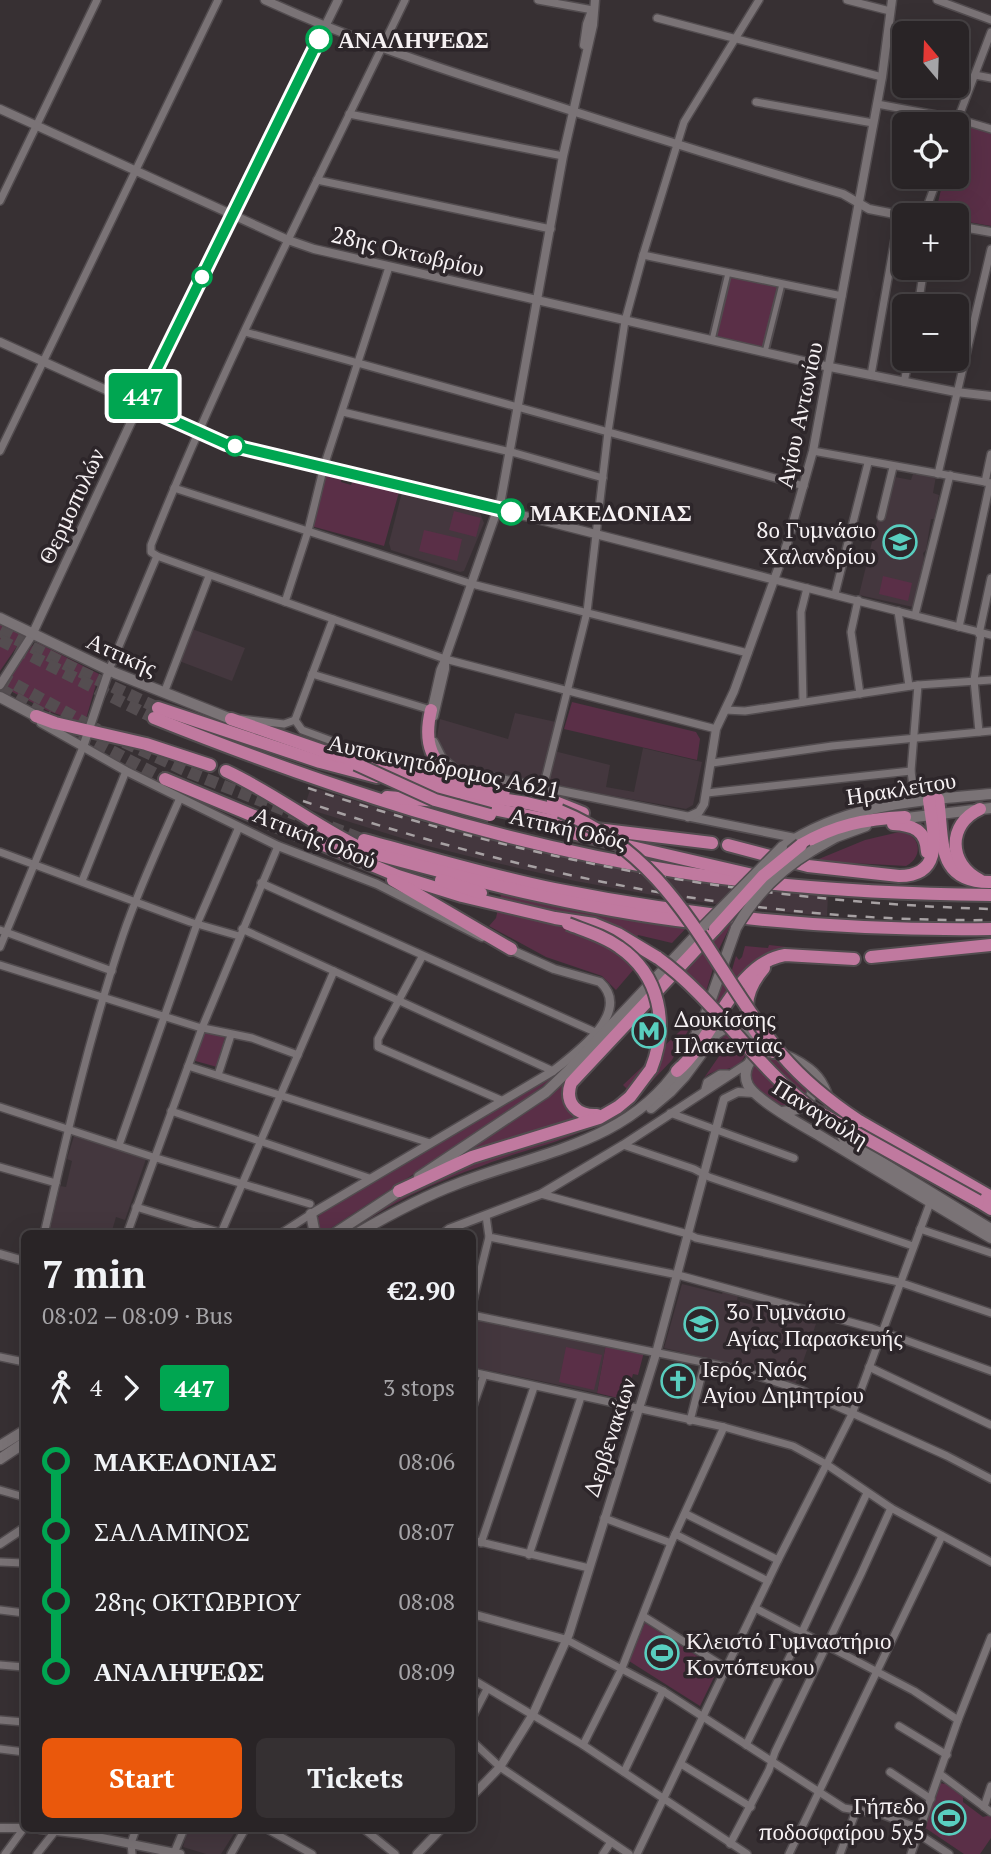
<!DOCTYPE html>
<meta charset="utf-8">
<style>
:root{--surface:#292426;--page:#353032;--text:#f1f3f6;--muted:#a5a4a7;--line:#454143;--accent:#ea580c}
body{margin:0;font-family:"PT Serif",serif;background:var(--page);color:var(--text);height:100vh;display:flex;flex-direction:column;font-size:26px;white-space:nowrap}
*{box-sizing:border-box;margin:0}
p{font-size:23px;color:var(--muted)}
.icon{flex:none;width:38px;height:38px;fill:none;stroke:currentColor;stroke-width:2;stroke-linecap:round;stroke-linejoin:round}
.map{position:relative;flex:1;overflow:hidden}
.drawer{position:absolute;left:21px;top:1230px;width:455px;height:602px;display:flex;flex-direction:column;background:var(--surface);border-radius:10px;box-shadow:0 7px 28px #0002,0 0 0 2px var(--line)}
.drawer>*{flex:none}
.badge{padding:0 14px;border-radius:5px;font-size:24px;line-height:46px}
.needle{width:46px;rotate:341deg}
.controls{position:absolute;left:892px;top:21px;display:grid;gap:14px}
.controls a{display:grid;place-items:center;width:77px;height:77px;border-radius:10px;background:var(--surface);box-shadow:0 7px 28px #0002,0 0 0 2px var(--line);font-size:35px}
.map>.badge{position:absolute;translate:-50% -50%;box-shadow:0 0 0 4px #fff}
.legs{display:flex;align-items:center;gap:10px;height:77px;padding:0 21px;font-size:23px}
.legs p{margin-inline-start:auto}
.overview{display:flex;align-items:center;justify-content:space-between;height:119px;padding:0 21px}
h1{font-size:38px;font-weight:700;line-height:52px}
.action{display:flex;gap:14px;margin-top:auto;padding:14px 21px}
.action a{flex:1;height:80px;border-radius:10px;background:var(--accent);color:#fff;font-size:28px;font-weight:700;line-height:80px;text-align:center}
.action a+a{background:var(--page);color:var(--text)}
ul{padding:0 21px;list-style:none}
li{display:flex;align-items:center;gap:24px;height:70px;font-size:26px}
li i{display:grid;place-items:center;width:10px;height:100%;margin:0 9px;background:currentColor}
li i::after{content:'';width:18px;height:18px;margin:-9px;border:5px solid;border-radius:50%;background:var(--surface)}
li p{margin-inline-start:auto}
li:first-child i{background:linear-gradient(#0000 50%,currentColor 0)}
li:last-child i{background:linear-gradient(currentColor 50%,#0000 0)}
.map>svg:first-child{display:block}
.built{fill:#44373e}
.green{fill:#5a2f47}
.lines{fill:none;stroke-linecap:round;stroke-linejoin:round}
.motorway-tunnel{stroke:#544d50;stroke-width:12;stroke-dasharray:12 6;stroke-linecap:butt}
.pedestrian-casing{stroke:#524c4f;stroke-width:9}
.minor-casing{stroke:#524c4f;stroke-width:10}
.tertiary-casing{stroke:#524c4f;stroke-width:11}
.secondary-casing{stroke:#524c4f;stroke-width:13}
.motorway-casing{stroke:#524c4f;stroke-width:16}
.pedestrian{stroke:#7a7376;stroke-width:5}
.minor{stroke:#7a7376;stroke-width:7}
.tertiary{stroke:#7a7376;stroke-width:8}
.secondary{stroke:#7a7376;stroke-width:10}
.motorway{stroke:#c0799f;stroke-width:12}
.rail{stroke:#a7a1a3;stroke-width:2.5;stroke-dasharray:9 9;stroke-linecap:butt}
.secondary-bridge-casing{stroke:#524c4f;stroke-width:13;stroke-linecap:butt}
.motorway-bridge-casing{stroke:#524c4f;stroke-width:16;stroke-linecap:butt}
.secondary-bridge{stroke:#7a7376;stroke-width:10}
.motorway-bridge{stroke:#c0799f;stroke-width:12}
.line-1-casing{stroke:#fff;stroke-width:16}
.line-1{stroke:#00a651;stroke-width:10}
.stop-1-dot{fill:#fff;stroke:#00a651;stroke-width:3.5}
.labels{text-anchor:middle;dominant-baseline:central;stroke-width:7;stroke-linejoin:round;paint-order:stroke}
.stop-label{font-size:23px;font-weight:bold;fill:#f6f1f3;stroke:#2d262a;text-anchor:start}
.street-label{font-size:23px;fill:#f6f1f3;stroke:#2d262a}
.poi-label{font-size:23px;fill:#f6f1f3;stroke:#2d262a;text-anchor:start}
</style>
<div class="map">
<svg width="991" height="1854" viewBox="0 0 991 1854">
<rect width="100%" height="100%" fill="#373033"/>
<g class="built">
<polygon points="890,468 896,470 895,477 911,480 913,474 916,475 917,473 936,476 933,493 939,495 934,519 931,519 926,550 923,553 924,558 913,607 859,595"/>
<polygon points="402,492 480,513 484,523 464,571 460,572 391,550 389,543"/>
<polygon points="192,629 245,648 232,681 179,661"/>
<polygon points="515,713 556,722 550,750 610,765 606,787 634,792 643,748 702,762 693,805 686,809 469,770 452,762 443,752 437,737 440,719 508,739"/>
<polygon points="311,787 436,826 579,859 745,887 828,895 827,916 743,908 658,896 575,881 492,862 424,845 311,810 305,805"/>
<polygon points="74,1136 146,1159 125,1220 116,1217 111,1234 49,1234 60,1186 66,1187 72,1161 67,1159"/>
<polygon points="682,1284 722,1294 723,1291 738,1294 737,1301 789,1314 791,1308 819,1315 795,1385 781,1379 779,1376 664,1348"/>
<polygon points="473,1316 606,1344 597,1393 473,1367"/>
<polygon points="188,1829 237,1829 221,1854 206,1854 183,1847"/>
</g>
<g class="green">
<polygon points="957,123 991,133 991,226 957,220 957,215 935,215 944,177 957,177 959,127"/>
<polygon points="731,276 777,286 763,348 716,337"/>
<polygon points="326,472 342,477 341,482 351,485 353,480 399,492 384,546 311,526"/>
<polygon points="454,511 481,518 476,537 449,530"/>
<polygon points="424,530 462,539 457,561 419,551"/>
<polygon points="883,576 912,583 908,601 879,594"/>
<polygon points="0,623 24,636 0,671"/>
<polygon points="38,643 99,674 86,719 81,722 48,711 7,689 6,682 32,646"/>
<polygon points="572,702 696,732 700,739 697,760 564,729"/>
<path d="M899 832C920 833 925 856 906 866L814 861 865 840Z"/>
<polygon points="501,894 611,916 690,924 672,943 638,935 630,954 640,962 616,990 602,976 546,957 489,926 496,918"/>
<polygon points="742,902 719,949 704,998 679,970"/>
<path d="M769 945 787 947C749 954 729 993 707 1023L726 969 731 973 736 956 739 960 742 957 745 946 768 948Z"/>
<polygon points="696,1016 672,1060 636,1098 623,1085"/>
<polygon points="203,1031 225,1037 217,1067 192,1060"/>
<path d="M728 1033 747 1051C738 1077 720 1063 704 1078L724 1049 716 1043Z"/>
<path d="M769 1057H776L811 1090C808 1094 805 1101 801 1103 787 1114 756 1096 751 1080 750 1074 751 1070 754 1064L761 1058Z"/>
<polygon points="571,1074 567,1079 582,1116 487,1145 447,1161"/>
<polygon points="551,1076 553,1078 513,1109 322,1234 319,1234 316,1220 321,1213"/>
<path d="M598 1124C571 1138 541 1146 512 1155 463 1172 413 1190 369 1219L367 1216 437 1173Z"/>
<polygon points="606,1344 644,1352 638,1375 633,1374 629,1388 633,1390 630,1401 597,1393"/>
<polygon points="566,1347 602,1355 594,1390 559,1382"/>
<polygon points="645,1623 718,1669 700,1706 629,1661"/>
<polygon points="939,1783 946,1784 963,1797 963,1802 983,1817 991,1815 991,1838 980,1854 964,1854 924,1827"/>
</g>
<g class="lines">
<g class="motorway-tunnel">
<polyline points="0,631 79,671 158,708"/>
<polyline points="0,640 154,718"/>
<polyline points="0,676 98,730"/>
<polyline points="0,689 48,717"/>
<polyline points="64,726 165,779"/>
<polyline points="124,742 191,773 297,815"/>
<polyline points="331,827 364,840"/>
</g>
<defs>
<g id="pedestrian">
<polyline points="712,340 728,273"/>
<polyline points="765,352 782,284"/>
</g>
<g id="minor">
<path d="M405 0C318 181 225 359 151 545V552L157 556 445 659 716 729"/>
<polyline points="538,0 593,10"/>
<polyline points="847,0 890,11"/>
<polyline points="937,0 991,20"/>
<polyline points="657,18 882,77"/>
<polyline points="975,75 991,78"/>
<polyline points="756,102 873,123"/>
<polyline points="877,104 958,119 991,129"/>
<polyline points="349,114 563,156"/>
<polyline points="956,124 991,32"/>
<polyline points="317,180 551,229"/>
<polyline points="0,201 97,0"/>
<polyline points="924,215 938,177"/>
<polyline points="643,255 842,296"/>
<polyline points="918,306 924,268"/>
<polyline points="245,332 804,486"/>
<polyline points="871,375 899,216"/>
<polyline points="904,382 909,359"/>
<polyline points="343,412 515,453 603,478"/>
<polyline points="0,451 218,0"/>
<polyline points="813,451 991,483"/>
<polyline points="938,474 991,249"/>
<polyline points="985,482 991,454"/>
<polyline points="174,488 472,584 748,653"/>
<polyline points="881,517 893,467"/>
<polyline points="775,580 991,635"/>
<polyline points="835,594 868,463"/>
<polyline points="858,600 851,632 860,694"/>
<polyline points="285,602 308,531 324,466 389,267"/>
<polyline points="898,611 909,686"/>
<polyline points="915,615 950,475"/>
<polyline points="959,627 990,483"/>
<polyline points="979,634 991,578"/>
<polyline points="109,670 157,556"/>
<polyline points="312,674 431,710 440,670 445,659"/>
<polyline points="164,693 209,576"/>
<polyline points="803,702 801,612 807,588"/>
<polyline points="725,710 745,711 918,685 991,680"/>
<polyline points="241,719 284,724 295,720"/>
<polyline points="295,720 333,619"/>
<polyline points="295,720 302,730 356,750"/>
<polyline points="979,732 974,680 981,634"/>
<polyline points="712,763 832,746 991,731"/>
<polyline points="543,788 587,612 608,432 625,321 643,255 684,122 759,0"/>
<polyline points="707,793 911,771"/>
<polyline points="914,794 911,771 918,685"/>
<polyline points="0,852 190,922 239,936"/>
<polyline points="82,881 126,771"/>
<polyline points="261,883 595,1032"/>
<polyline points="242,929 553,1071"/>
<polyline points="0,930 112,971"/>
<polyline points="0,947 83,747"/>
<polyline points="422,957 378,1039 378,1047 501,1100"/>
<polyline points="0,965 198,1027 252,1038 298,1055"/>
<polyline points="188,1066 430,1143"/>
<polyline points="218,1075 231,1035"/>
<polyline points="705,1089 707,1082 720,1074 728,1074"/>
<polyline points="0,1107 153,1157 310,1204"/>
<polyline points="171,1111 369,1178"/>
<polyline points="670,1113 794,1158"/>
<polyline points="119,1145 197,924 239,827"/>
<polyline points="623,1145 694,1169 709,1177 913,1246"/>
<polyline points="0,1167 56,1183"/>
<polyline points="541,1194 688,1234 696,1238 899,1282 991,1313"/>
<polyline points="136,1207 222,1233"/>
<polyline points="486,1216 489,1237 678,1275 872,1328 991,1371"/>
<polyline points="920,1229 991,1253"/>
<polyline points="221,1233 334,971"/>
<path d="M44 1234C67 1134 90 1033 123 935 139 888 160 843 180 798"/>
<polyline points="127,1234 202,1028 278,846"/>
<polyline points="280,1234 311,1214"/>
<polyline points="472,1305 489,1237"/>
<polyline points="472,1315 737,1369 803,1391 947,1456 991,1479"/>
<polyline points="0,1357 24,1362"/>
<polyline points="869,1367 991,1425"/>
<polyline points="472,1372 724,1427 793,1446 826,1464 891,1508 991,1562"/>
<polyline points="472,1409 484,1375"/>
<polyline points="690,1421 705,1362"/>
<polyline points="0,1490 24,1497"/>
<polyline points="686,1514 778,1560"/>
<polyline points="604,1518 671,1543"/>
<polyline points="675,1534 768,1581"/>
<polyline points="472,1540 589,1568"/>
<polyline points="481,1543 534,1387"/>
<polyline points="529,1555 581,1397"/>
<polyline points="0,1562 24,1563"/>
<polyline points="755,1608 914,1691 958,1720"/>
<polyline points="0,1610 24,1613"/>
<polyline points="643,1616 726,1668"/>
<polyline points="567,1640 663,1691 844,1808 881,1814 913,1826 923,1837 949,1854"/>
<polyline points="0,1665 24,1667"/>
<polyline points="472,1679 583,1745 747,1854"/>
<polyline points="472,1718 487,1689"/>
<polyline points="0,1720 24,1722"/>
<polyline points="899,1726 947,1755"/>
<polyline points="472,1741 500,1767 629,1854"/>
<polyline points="583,1745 622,1668 671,1543 724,1427"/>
<polyline points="746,1745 802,1632 867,1493"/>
<polyline points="0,1749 24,1752"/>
<polyline points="681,1764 751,1807"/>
<polyline points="624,1772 663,1691"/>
<polyline points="890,1772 931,1799"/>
<polyline points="940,1774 991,1812"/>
<polyline points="984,1807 991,1786"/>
<polyline points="267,1829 312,1854"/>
<polyline points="364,1829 395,1854"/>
<polyline points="730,1844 769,1770 775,1752 861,1574 891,1508"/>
<polyline points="174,1853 184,1829"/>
<polyline points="5,1854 24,1828"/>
<polyline points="37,1854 56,1830"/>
<polyline points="132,1854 131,1843 136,1829"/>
<polyline points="231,1854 245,1829"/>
<polyline points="603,1854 611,1842"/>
<polyline points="637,1854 778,1560 852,1414 930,1203"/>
<polyline points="789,1854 942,1536"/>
<polyline points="840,1854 856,1811"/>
<polyline points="911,1854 958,1720 991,1637"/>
</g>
<g id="tertiary">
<path d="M265 0C346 37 429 65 514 92 623 128 733 162 843 194L869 209 905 216"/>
<polyline points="584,45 587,24 591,13"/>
<polyline points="0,109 288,240 314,249 825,366 956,392 991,396"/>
<polyline points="957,226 991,232"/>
<polyline points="0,342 226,444 529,517 775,580"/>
<polyline points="0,685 32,635 139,405 338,0"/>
<polyline points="434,716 445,669 445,659 501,499 563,156 593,25 595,0"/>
<polyline points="41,723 126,771 278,846 377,884 482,937"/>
<polyline points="434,742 442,758 456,770 795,838"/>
<polyline points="83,747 109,670"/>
<polyline points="688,817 699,812 704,804 716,729 734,691 787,544 813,451 882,77 892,0"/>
<path d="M311 1214 553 1071C576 1053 633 1012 600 982L554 969 507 948"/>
<polyline points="443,1234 449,1229 541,1194 623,1145 750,1062"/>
<polyline points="0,1254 24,1261"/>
<polyline points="0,1544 24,1528"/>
<polyline points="472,1614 567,1640"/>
<polyline points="472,1796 500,1767 533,1714 569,1634 655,1357 724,1099 738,1092 754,1093"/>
<polyline points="0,1828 24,1828"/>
<polyline points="40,1829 82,1834 180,1854"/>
<polyline points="417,1854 441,1829"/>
</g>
<g id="secondary">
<polyline points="0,618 115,673 231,719"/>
<polyline points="0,697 36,716"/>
<polyline points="898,819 991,808"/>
<path d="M782 847C848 803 915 801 991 794"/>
<polyline points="813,850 836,837 866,826"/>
<polyline points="687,1054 706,1013 736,928"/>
<path d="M651 1108 670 1092 685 1076 716 1034C738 1017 755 1031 753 1057"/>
<path d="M781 1112C801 1111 814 1102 814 1082"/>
<polyline points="419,1177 546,1092 570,1069 701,930"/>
<polyline points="311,1214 315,1234"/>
<path d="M991 1229 844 1139C828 1117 833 1087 809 1069 793 1057 761 1040 748 1065 745 1071 745 1079 748 1085 756 1100 801 1125 817 1134 875 1169 933 1204 991 1238"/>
<polyline points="334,1234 404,1188"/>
<path d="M356 1234C389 1215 422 1197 457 1184 536 1153 629 1143 679 1067"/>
<polyline points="0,1446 24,1431"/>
<polyline points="0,1459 24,1443"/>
</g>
<g id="motorway">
<polyline points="158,708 320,762 377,777"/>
<path d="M431 710C423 744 431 763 460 782"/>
<polyline points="36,716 55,723 146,744 210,765"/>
<path d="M154 718C324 786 499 844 680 872 783 888 887 894 991 895"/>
<polyline points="231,719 340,757"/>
<polyline points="334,754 412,776 504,791"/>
<path d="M226 771C278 795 323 832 375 855"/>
<polyline points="165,779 398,876 462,896 555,918 594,924 618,934 658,958"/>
<polyline points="405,784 527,803 560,811"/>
<polyline points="387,797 439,801"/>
<path d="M938 799C944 839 935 883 991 882"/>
<polyline points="553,801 583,813"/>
<polyline points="464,803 588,828 712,843"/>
<path d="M980 809C947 824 948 864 980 880"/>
<path d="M893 824C913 825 926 830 927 852"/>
<polyline points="567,832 753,875"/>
<path d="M364 840C427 857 490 876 554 889 698 918 844 931 991 929"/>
<path d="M728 845 808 866 899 876C946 876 933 832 929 800"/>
<path d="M801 845C834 825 866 819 905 817"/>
<path d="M368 852C485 884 597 913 718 925"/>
<polyline points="393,880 511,949"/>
<polyline points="441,880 481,893"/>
<polyline points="871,957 991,945"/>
<path d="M764 968C736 1001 745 1026 774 1052"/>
<path d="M677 1071C714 1040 734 963 785 955L854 959"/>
<path d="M597 1115C577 1116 564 1103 571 1083L715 929"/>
<polyline points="859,1121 991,1197"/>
<polyline points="399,1191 472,1157 599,1118 618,1107 630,1097 651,1069"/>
<polyline points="978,1201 991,1209"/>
</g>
</defs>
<use href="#pedestrian" class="pedestrian-casing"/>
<use href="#minor" class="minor-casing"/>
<use href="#tertiary" class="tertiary-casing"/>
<use href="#secondary" class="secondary-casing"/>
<use href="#motorway" class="motorway-casing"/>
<use href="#pedestrian" class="pedestrian"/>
<use href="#minor" class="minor"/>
<use href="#tertiary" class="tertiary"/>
<use href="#secondary" class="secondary"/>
<use href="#motorway" class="motorway"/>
<g class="rail">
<path d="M308 788C531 862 756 902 991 909"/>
<path d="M303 801C523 875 758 923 991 920"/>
</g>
<defs>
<g id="secondary-bridge">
<polyline points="704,926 782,847"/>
<path d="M736 928C755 895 781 869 813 850"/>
</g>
<g id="motorway-bridge">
<polyline points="356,764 435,800 490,815"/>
<path d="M560 811C678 859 708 965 782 1055 804 1081 832 1103 859 1121"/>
<path d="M568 924C586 931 604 936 619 947 660 975 669 1024 651 1069"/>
<polyline points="715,929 763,876 801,845"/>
<path d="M658 958C716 1000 753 1064 811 1108L978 1201"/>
</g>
</defs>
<use href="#secondary-bridge" class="secondary-bridge-casing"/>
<use href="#motorway-bridge" class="motorway-bridge-casing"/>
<use href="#secondary-bridge" class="secondary-bridge"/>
<use href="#motorway-bridge" class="motorway-bridge"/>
</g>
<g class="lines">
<defs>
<polyline id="line-1" points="319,39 139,405 226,444 511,512"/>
</defs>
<use href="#line-1" class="line-1-casing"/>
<use href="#line-1" class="line-1"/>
</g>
<defs>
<symbol id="school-ring" viewBox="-11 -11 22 22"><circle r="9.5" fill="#2d262a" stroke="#59cebf" stroke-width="1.5"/><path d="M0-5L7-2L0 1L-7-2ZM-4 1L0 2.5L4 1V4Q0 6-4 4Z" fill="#59cebf"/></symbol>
<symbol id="metro-ring" viewBox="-11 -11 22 22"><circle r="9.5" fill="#2d262a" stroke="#59cebf" stroke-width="1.5"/><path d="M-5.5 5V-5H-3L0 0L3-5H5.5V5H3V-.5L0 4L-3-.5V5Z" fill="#59cebf"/></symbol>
<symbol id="church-ring" viewBox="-11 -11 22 22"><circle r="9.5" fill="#2d262a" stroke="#59cebf" stroke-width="1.5"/><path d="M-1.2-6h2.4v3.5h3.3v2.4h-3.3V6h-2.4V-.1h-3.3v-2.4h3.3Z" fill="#59cebf"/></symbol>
<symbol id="stadium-ring" viewBox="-11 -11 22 22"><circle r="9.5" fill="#2d262a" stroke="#59cebf" stroke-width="1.5"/><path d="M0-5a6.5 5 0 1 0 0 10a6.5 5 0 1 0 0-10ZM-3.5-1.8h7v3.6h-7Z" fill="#59cebf"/></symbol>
</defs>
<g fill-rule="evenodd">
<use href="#school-ring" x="881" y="523" width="38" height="38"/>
<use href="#metro-ring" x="630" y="1012" width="38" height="38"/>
<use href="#school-ring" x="682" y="1305" width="38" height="38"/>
<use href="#church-ring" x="659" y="1362" width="38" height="38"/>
<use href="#stadium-ring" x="643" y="1634" width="38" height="38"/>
<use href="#stadium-ring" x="930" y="1799" width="38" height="38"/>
</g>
<g class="stop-1-dot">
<circle cx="319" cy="39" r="12"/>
<circle cx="202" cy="277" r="9"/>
<circle cx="235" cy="446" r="9"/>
<circle cx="511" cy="512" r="12"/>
</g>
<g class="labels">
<g class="stop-label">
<text x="338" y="39">ΑΝΑΛΗΨΕΩΣ</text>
<text x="530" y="512">ΜΑΚΕΔΟΝΙΑΣ</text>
</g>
<g class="street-label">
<text transform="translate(408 251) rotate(13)">28ης Οκτωβρίου</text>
<text transform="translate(799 415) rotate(-78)">Αγίου Αντωνίου</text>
<text transform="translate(71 506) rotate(-65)">Θερμοπυλών</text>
<text transform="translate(122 654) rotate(24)">Αττικής</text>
<text transform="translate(444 766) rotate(12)">Αυτοκινητόδρομος Α621</text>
<text transform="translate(901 788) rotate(-9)">Ηρακλείτου</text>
<text transform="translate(568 828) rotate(13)">Αττική Οδός</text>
<text transform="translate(315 837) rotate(22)">Αττικής Οδού</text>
<text transform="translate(821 1113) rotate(32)">Παναγούλη</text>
<text transform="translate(609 1437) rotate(-72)">Δερβενακίων</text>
</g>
<g class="poi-label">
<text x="876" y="529" text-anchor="end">8ο Γυμνάσιο<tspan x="876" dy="26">Χαλανδρίου</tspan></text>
<text x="674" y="1018">Δουκίσσης<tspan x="674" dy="26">Πλακεντίας</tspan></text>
<text x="726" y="1311">3ο Γυμνάσιο<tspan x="726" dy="26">Αγίας Παρασκευής</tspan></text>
<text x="702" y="1368">Ιερός Ναός<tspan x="702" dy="26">Αγίου Δημητρίου</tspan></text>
<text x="686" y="1640">Κλειστό Γυμναστήριο<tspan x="686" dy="26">Κοντόπευκου</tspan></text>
<text x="925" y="1805" text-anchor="end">Γήπεδο<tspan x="925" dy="26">ποδοσφαίρου 5χ5</tspan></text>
</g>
</g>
</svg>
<div class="controls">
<a><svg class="needle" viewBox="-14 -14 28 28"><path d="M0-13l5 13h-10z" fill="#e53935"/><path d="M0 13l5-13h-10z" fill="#a5a4a7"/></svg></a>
<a><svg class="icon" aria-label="locate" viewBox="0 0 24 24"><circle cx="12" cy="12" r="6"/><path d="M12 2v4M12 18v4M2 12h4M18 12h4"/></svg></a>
<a>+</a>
<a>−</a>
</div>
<b class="badge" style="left:143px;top:396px;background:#00a651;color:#fff">447</b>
<section class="drawer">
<div class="overview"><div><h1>7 min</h1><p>08:02 – 08:09 · Bus</p></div><b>€2.90</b></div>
<div class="legs"><svg class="icon" aria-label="walk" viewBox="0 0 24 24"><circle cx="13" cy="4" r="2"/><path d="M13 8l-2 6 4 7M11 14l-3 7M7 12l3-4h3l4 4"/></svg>4<svg class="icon" aria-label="forward" viewBox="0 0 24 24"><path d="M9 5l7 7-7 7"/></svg><b class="badge" style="background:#00a651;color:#fff">447</b><p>3 stops</p></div>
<ul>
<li><i style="color:#00a651"></i><b>ΜΑΚΕΔΟΝΙΑΣ</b><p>08:06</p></li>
<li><i style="color:#00a651"></i><span>ΣΑΛΑΜΙΝΟΣ</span><p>08:07</p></li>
<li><i style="color:#00a651"></i><span>28ης ΟΚΤΩΒΡΙΟΥ</span><p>08:08</p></li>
<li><i style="color:#00a651"></i><b>ΑΝΑΛΗΨΕΩΣ</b><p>08:09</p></li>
</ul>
<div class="action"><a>Start</a><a>Tickets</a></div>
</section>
</div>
